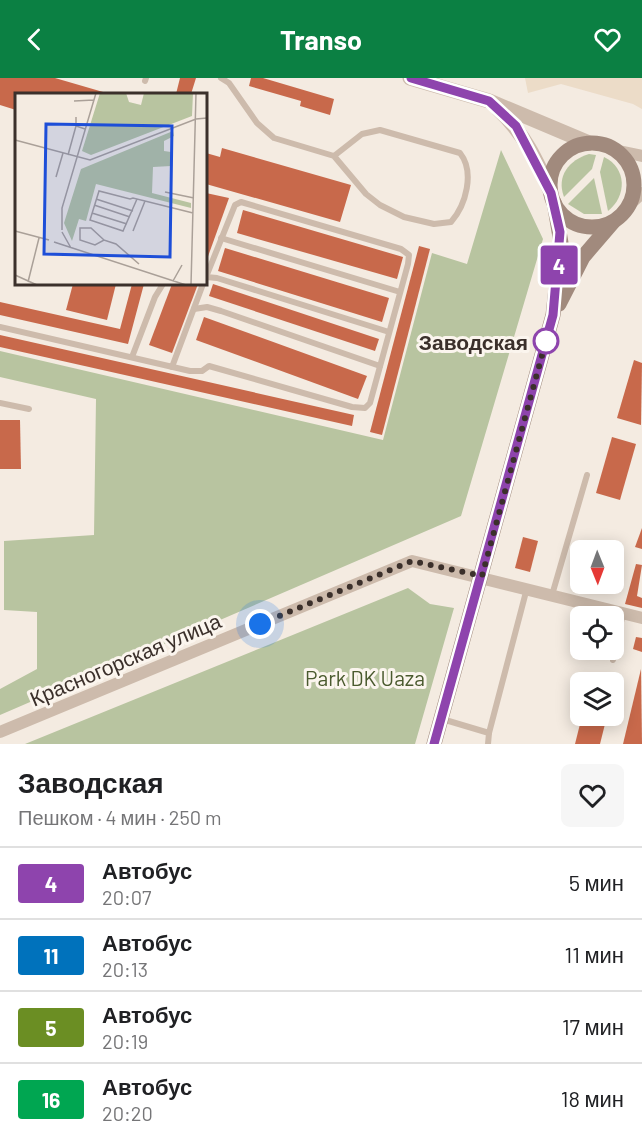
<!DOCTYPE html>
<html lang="ru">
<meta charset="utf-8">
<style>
:root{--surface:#fff;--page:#f6f6f6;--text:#202124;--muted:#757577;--line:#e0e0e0;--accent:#0b8043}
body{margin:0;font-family:Barlow,sans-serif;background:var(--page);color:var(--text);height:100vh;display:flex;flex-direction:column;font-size:22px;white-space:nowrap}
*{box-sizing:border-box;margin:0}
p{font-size:20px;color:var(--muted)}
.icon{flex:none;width:33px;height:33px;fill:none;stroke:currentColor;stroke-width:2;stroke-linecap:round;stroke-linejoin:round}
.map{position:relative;height:666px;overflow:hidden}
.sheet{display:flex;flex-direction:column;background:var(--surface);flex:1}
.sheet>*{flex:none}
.badge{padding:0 12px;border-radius:4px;font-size:21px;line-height:39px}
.needle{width:39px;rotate:179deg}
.tools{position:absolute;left:570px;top:462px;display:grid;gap:12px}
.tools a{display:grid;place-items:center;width:54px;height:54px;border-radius:9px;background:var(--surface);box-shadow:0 3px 15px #0003;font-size:30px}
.you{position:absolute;width:30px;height:30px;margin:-15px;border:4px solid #fff;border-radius:50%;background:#1a73e8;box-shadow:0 0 0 9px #1a73e833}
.map>.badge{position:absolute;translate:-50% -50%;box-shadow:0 0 0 3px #fff}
.round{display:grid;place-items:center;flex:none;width:63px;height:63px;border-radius:9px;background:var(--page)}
.overview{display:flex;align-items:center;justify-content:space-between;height:102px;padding:0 18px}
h1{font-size:28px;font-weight:700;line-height:45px}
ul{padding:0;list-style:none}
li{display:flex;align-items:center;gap:18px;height:72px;padding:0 18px;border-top:2px solid var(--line)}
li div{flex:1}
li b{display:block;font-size:22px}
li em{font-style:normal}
li .badge{min-width:66px;font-weight:700;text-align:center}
header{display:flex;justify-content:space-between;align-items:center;height:78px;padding:0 18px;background:var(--accent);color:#fff;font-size:27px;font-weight:700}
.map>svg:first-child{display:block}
.green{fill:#b8c4a0}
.plaza{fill:#ecdcc8}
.building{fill:#c8694b}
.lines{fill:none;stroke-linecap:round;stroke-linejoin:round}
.service{stroke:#cdbbac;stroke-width:6}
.minor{stroke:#cdbbac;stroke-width:12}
.tertiary{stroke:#cdbbac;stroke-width:15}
.secondary{stroke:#a18a7d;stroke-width:15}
.line-casing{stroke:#fff;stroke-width:14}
.line{stroke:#8e44ad;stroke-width:9}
.walk{stroke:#3b302b;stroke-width:6;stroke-dasharray:0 10.8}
.stop-dot{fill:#fff;stroke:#8e44ad;stroke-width:3}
.labels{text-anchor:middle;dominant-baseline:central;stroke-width:6;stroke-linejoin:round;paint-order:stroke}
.stop-label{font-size:21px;font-weight:bold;fill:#3b302b;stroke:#fbf5ee;text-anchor:end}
.street-label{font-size:21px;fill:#3b302b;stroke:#fbf5ee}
.park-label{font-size:21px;fill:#4a5a2e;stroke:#fbf5ee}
.inset-road{fill:none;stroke:#aaa098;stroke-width:1.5}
.view{fill:#1d4ed8;fill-opacity:0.15;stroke:#1d4ed8;stroke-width:3}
.inset-edge{fill:none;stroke:#3b302b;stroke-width:3}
</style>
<header><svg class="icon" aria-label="back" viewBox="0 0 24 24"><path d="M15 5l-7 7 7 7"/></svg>Transo<svg class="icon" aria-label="heart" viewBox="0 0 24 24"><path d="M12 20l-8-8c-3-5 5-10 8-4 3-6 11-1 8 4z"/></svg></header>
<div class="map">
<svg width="642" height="666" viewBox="0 0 642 666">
<rect width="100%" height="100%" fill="#f4ebe1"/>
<g class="green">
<polygon points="501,72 543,161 461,438 0,637 0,611 37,591 37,534 4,532 4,463 94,457 96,321 0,299 0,273 383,362 432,175 467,186"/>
<path d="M589 76 596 77 592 91 564 119C556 98 569 82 589 76Z"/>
<path d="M604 79C627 90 627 118 608 133L600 94Z"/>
<polygon points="594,100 602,136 584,136 568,126"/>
<polygon points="408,510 430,526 454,530 415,666 25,666"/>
</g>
<polygon class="plaza" points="525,0 642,0 642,31 633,26 561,6 528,15"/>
<g class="building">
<polygon points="0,0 55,0 110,16 16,16 16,32 0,27"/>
<polygon points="180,0 196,0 191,16 176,16"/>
<polygon points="251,0 263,0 334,21 330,37 300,28 301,23 249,8"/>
<polygon points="222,70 351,107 340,144 206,106 206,75 220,79"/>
<polygon points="206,115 229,120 206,184"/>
<polygon points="243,132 403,179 397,201 237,155"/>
<polygon points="419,168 430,171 382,357 370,354"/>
<polygon points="225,170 389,220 382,244 218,193"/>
<polygon points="73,206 116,206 107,242 66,232"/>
<polygon points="132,206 144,206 128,266 0,237 0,224 120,251"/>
<polygon points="172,206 198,206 172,275 149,267"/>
<polygon points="213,206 379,261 375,273 209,218"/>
<polygon points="204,239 367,298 358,321 196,262"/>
<polygon points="0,257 354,337 352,348 0,269"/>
<polygon points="634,282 642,285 641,347 617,340"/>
<polygon points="0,342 20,342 21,391 0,391"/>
<polygon points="612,359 636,366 620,422 596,415"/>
<polygon points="642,450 642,471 635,469"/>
<polygon points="523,459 538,463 530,494 515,490"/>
<polygon points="636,486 642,487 637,518 642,520 642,530 625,526"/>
<polygon points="636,559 642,560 642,574 633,571"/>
<polygon points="641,591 642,666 623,666"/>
<polygon points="582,638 607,638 600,666 575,666"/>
</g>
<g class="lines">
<g class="service">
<path d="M221 0 229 5 257 45 274 60 334 78 366 116 380 127 404 139 434 146 451 144C466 127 475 94 460 75L380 52 362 56 334 78"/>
<polyline points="145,3 146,0"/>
<polyline points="221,160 400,214"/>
<polyline points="206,199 217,200 389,254"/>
<polyline points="194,231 207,229 221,233 380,288"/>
<polyline points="0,249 190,293 202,293 209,288 352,329 365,330 370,325 408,186 409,177 401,171 241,124 235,127 206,199"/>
<polyline points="132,279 155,219 163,206"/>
<polyline points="172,289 203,206"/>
<polyline points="0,325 29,331"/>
<polyline points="552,517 587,397"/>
<polyline points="613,582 623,535"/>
<polyline points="442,641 489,655 488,666"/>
<polyline points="489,655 527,510"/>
</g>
<g class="minor">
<polyline points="619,73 642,78"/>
<polyline points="629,127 642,115"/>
<polyline points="0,654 412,483 642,540"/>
</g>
<g class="tertiary">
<polyline points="410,0 489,23 589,65"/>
<path d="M498 31C524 55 537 83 551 115"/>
</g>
<g class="secondary">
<circle cx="592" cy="107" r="42"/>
<polyline points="559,226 583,179 613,144"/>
<polyline points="434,666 553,237 561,165 554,124"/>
</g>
</g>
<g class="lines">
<defs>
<polyline id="line" points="411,0 489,23 516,48 551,115 560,154 553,237 434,666"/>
</defs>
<use href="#line" class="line-casing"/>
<use href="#line" class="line"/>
<polyline class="walk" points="260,546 412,483 482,498 547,259 546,263"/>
</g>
<circle class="stop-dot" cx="546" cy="263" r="12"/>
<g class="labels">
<g class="stop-label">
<text x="528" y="263">Заводская</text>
</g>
<g class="street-label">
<text transform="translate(125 581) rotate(-23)">Красногорская улица</text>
</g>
<g class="park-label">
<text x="365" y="599">Park DK Uaza</text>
</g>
</g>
<g transform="translate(15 15)">
<rect width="192" height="192" fill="#f4ebe1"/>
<path d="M85 0H111L114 9 126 12 129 0H178L177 23 76 62 67 58ZM158 38 159 43 149 48V58L156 59V73L138 74 137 100 176 110V115L81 91 71 128 64 126 57 148 49 130 66 76Z" fill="#b8c4a0"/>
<path class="inset-road" d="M59 8 79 7M61 24V33L70 36M0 47 75 67 181 26 192 25M53 62 61 33M41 84 48 60M150 99 179 105M81 106 118 118M122 106 108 138 75 127 84 98 115 106 118 105 178 120M79 112 115 124M77 120 112 131M47 137V115L81 0M0 138 34 147M118 138 130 108M47 139 56 155M89 147 76 135H65V147L80 152 89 147 101 151 124 171M39 149 171 192M0 182 22 192M158 188 167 172M13 189 24 145M176 192 181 0"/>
<path class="view" d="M31 31 157 33 155 164 29 161Z"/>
<rect width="192" height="192" class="inset-edge"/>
</g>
</svg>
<div class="tools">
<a><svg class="needle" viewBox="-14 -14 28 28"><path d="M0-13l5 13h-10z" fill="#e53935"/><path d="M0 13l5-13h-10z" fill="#757577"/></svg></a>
<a><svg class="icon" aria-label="locate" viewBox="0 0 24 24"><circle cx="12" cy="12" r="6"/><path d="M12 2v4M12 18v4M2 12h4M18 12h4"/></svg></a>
<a><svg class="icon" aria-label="layers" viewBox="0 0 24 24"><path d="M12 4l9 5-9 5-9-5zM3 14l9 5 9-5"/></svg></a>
</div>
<div class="you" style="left:260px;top:546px"></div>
<b class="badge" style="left:559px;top:187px;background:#8e44ad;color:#fff">4</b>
</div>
<section class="sheet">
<div class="overview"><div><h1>Заводская</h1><p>Пешком · 4 мин · 250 m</p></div><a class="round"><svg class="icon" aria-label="heart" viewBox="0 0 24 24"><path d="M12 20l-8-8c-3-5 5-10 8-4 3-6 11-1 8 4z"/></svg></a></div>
<ul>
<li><span class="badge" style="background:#8e44ad;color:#fff">4</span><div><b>Автобус</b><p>20:07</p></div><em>5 мин</em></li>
<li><span class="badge" style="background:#0072bc;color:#fff">11</span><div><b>Автобус</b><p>20:13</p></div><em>11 мин</em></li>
<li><span class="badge" style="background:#6b8e23;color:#fff">5</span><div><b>Автобус</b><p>20:19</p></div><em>17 мин</em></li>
<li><span class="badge" style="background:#00a651;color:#fff">16</span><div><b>Автобус</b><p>20:20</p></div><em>18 мин</em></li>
</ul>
</section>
